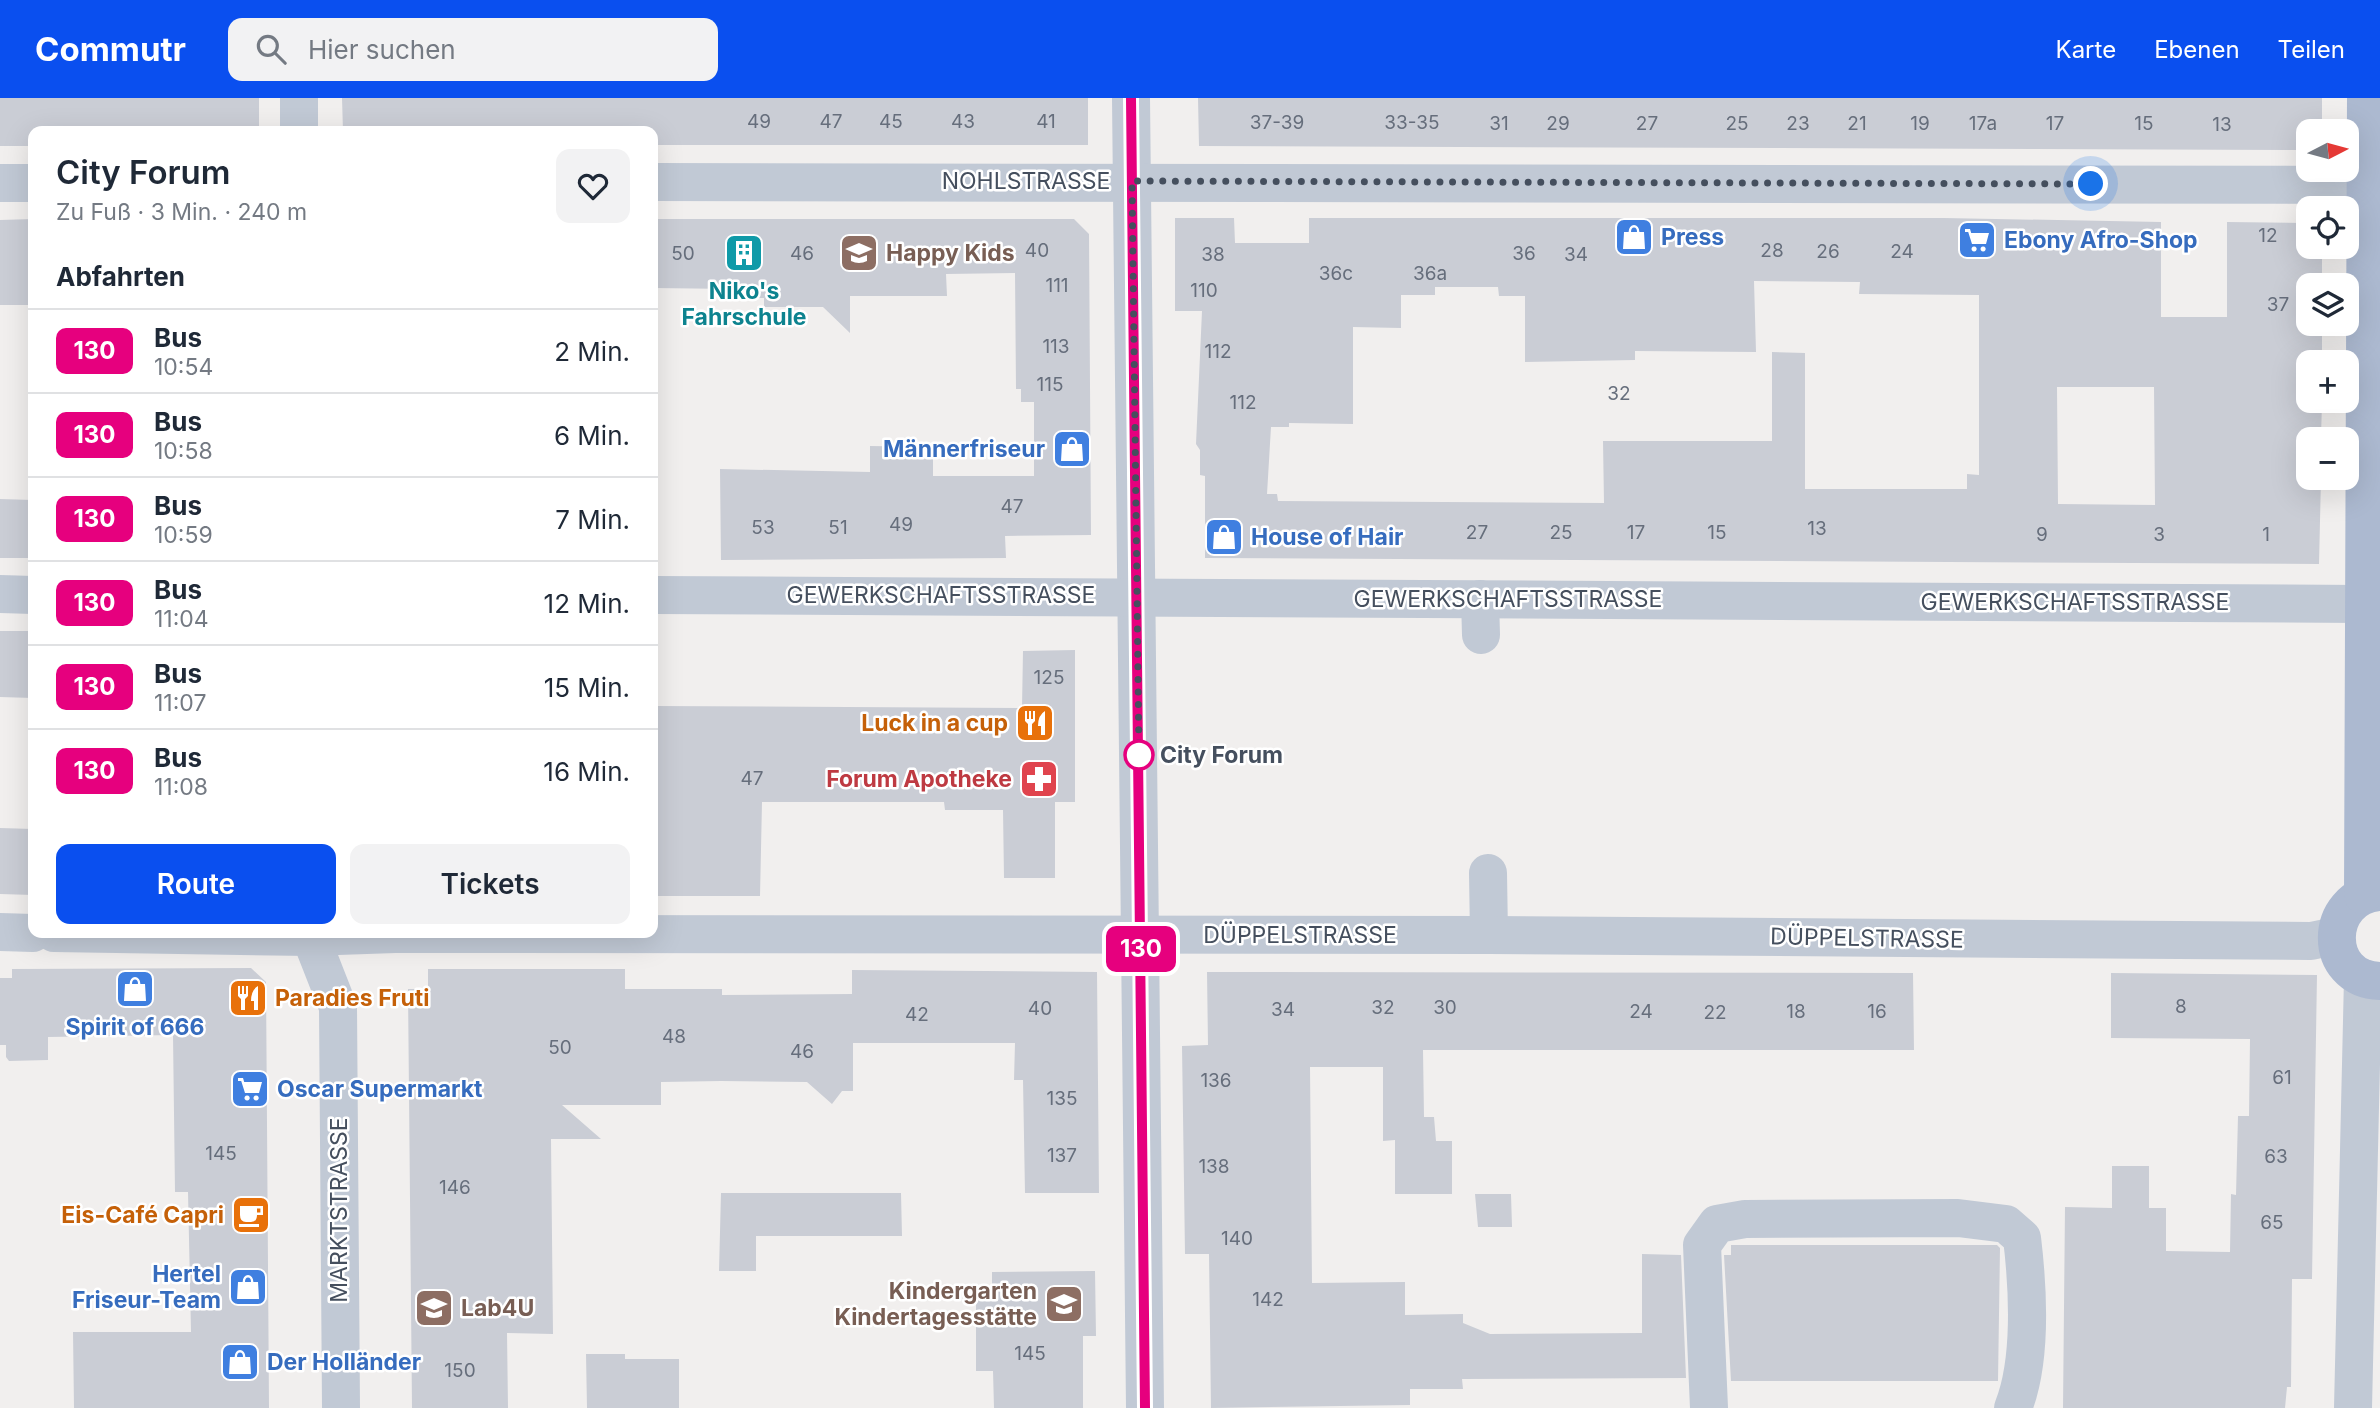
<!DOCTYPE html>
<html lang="de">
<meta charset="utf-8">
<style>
:root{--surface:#fff;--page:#f2f2f3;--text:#1f2937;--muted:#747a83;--line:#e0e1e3;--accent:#0a4fef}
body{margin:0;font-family:Inter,sans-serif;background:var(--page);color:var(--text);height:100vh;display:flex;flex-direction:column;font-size:26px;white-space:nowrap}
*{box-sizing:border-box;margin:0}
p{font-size:23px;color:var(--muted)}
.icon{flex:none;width:38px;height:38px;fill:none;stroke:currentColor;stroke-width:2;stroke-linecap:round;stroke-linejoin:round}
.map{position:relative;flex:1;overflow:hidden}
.side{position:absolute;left:28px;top:28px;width:630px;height:812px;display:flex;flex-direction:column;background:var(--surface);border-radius:14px;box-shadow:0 7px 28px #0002}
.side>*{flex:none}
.badge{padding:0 14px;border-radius:10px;font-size:24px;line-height:46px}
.needle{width:46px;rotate:84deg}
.tools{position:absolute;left:2296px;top:21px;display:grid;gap:14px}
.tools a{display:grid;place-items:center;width:63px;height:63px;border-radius:14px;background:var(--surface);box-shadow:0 7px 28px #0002;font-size:35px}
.you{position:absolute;width:35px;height:35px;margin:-18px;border:5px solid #fff;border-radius:50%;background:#1a73e8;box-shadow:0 0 0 10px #1a73e833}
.map>.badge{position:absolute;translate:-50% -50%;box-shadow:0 0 0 4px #fff}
h2{padding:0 28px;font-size:26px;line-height:63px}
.round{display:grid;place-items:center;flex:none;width:74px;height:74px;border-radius:14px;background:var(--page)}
.head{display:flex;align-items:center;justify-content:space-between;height:119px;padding:0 28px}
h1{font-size:33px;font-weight:600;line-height:52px}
.action{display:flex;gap:14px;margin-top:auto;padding:14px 28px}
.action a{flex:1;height:80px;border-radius:14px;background:var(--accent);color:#fff;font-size:28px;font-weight:600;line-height:80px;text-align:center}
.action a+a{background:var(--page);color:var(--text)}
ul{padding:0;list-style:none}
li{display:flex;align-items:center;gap:21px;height:84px;padding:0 28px;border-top:2px solid var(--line)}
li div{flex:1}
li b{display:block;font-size:26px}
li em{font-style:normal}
li .badge{min-width:77px;font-weight:700;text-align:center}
header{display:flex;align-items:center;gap:42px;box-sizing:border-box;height:98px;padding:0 35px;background:var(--accent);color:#fff}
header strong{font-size:33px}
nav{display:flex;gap:38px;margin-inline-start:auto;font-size:24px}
.search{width:490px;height:63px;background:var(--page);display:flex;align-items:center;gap:18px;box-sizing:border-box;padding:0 24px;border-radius:14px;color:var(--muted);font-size:26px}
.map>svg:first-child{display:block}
.building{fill:#cacdd5;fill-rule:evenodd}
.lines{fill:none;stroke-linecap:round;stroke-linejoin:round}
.minor{stroke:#c1c9d5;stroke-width:38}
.major{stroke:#acb9d0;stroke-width:38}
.line-casing{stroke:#fff;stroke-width:16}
.line{stroke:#e6007e;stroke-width:10}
.walk{stroke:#454f5e;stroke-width:7;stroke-dasharray:0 12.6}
.stop-dot{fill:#fff;stroke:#e6007e;stroke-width:3.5}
.labels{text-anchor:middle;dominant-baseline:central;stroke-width:5;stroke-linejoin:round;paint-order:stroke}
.number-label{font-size:19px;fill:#666e7c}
.street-label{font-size:23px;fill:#454f5e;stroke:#fff}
.shop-label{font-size:23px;font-weight:bold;fill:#366cbe;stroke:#fff;text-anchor:start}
.education-label{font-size:23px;font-weight:bold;fill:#785e54;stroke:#fff;text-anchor:start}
.culture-label{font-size:23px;font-weight:bold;fill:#0d838f;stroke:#fff}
.food-label{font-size:23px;font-weight:bold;fill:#c56008;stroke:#fff;text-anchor:end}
.stop-label{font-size:23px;font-weight:bold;fill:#454f5e;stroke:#fff;text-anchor:start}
.health-label{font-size:23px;font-weight:bold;fill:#be3a42;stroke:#fff;text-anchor:end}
</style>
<header>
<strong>Commutr</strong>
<div class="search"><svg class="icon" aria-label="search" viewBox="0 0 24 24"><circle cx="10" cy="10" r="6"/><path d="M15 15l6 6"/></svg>Hier suchen</div>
<nav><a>Karte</a><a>Ebenen</a><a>Teilen</a></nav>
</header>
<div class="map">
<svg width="2380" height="1310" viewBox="0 0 2380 1310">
<rect width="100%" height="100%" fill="#f1efee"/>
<g class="building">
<polygon points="0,0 259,0 259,33 33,33 33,48 0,48"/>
<polygon points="342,0 1088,0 1088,47 653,47 653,33 343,33"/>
<polygon points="1198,0 2322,0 2322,33 2308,33 2308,52 1199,48"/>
<path d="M1175 120H1234L1235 145H1309V120H1944L2161 124V219H2227V124L2308 125V149H2322V187H2308V226H2322V264H2308V303H2322L2321 341H2308V380H2321L2319 466 1205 460V378L1200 377V352L1196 346 1202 213H1175ZM1754 183 1860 184 1859 196 1979 197V377L1967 376V391H1805V255L1772 254V343H1603L1604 405 1278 403 1277 396H1267L1271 329H1289V325L1353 326V229L1401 230V197H1435V189H1498L1499 198H1525V264L1635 262V253L1756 254ZM2057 289H2154L2155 407 2058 406Z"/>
<polygon points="33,121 33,207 0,207 0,122"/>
<polygon points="653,121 1074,121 1089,136 1091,437 1005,438 1006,460 721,462 720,371 870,374 870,348 933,349 933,378 1034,378 1034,304 1021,304 1021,291 1016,291 1015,175 946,176 947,198 850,198 850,235 823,209 764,209 764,200 734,200 734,191 653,190"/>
<polygon points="0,401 33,402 33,460 0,460"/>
<polygon points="0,533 33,533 33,600 0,599"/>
<polygon points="1075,552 1075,704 1055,704 1055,780 1004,780 1003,712 945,712 944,704 762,704 760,798 653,798 653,608 1022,610 1023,553"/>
<polygon points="0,730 33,731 33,797 0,796"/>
<polygon points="251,870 266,884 269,1310 74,1310 73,1234 191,1234 188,1094 175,1094 173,937 48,939 48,962 9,963 6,959 6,947 0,947 0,880 12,880 12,871"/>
<polygon points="428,871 625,871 625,891 722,891 722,897 852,896 852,872 1097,874 1099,1095 1025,1095 1023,982 1014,982 1015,945 853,945 853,993 842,993 832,1006 807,984 721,983 661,984 661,1007 562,1007 601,1041 551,1041 553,1236 507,1235 508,1310 412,1310 408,891 428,891"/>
<polygon points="1207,874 1913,875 1914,952 1423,952 1424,1019 1434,1019 1436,1043 1452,1043 1452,1096 1395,1096 1395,1042 1383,1043 1383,969 1310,969 1312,1185 1405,1184 1405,1217 1463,1216 1463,1225 1490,1236 1642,1235 1642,1156 1681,1157 1686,1280 1462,1281 1463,1291 1410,1291 1410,1307 1211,1310 1209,1156 1185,1156 1182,948 1208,947"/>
<polygon points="2111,875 2317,877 2312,1181 2292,1181 2291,1289 2287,1289 2285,1310 2063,1310 2065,1109 2112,1110 2112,1068 2149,1068 2149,1110 2166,1110 2166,1153 2230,1154 2231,1096 2236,1097 2238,1018 2249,1018 2250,941 2111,940"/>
<polygon points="721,1095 901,1095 902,1138 756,1138 756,1173 719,1173"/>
<polygon points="1475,1096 1511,1096 1512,1129 1478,1129"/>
<polygon points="1731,1147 1997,1147 2000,1150 1998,1283 1731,1283 1724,1157 1731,1157"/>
<polygon points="1095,1173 1096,1238 1083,1238 1083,1310 994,1310 993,1273 976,1273 976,1202 992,1202 992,1174"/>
<polygon points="586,1256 625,1256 625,1261 679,1261 679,1310 587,1310"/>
</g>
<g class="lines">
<g class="minor">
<polyline points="299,0 299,33"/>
<polyline points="1131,0 1145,1310"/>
<polyline points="653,84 2366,87"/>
<polyline points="0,85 33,85"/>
<polyline points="0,496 33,497"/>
<polyline points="653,497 2363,506"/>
<polyline points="1480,501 1481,537"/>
<polyline points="1488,775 1489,837"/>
<polyline points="0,834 33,835"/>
<polyline points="54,835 309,839 395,836 1489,837 2311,843 2335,838"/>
<polyline points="309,835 338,909 341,1310"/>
<path d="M1709 1310 1702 1147 1717 1126 1745 1121 1958 1120 2006 1126 2022 1140C2028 1190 2032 1263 2013 1310"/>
<polyline points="2353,1310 2363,880"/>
</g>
<g class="major">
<path d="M2380 794C2323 798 2322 882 2380 883"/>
<polyline points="2363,797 2366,0"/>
</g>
</g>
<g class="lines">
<defs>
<polyline id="line" points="1131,0 1145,1310"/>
</defs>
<use href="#line" class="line-casing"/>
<use href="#line" class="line"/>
<polyline class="walk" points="1139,657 1132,83 2091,86"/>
</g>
<defs>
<symbol id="shop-square" viewBox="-11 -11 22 22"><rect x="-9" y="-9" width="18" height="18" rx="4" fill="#3f7fe0" stroke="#fff"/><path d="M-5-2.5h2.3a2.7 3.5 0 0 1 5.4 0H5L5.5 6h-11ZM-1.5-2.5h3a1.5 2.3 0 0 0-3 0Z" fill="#fff"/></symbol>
<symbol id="supermarket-square" viewBox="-11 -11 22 22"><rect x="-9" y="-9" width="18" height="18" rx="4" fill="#3f7fe0" stroke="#fff"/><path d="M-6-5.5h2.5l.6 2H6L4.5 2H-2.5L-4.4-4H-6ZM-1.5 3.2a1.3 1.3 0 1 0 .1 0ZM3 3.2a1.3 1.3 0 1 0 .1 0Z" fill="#fff"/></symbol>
<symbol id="building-square" viewBox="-11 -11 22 22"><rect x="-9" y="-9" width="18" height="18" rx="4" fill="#0f9aa8" stroke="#fff"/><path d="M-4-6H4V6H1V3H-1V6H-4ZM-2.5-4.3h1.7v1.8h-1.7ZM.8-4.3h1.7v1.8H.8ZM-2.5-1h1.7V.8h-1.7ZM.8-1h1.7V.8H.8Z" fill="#fff"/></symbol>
<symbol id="school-square" viewBox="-11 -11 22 22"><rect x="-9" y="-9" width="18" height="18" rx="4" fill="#8d6e63" stroke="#fff"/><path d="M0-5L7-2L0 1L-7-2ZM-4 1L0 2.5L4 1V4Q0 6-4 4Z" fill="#fff"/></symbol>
<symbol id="restaurant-square" viewBox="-11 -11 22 22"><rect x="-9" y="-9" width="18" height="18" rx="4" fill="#e8710a" stroke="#fff"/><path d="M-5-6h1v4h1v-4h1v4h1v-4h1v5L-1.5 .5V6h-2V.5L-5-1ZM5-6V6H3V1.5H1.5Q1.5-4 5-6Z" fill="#fff"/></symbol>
<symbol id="pharmacy-square" viewBox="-11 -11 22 22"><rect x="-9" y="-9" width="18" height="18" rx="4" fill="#e0444e" stroke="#fff"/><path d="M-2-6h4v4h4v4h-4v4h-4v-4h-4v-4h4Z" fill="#fff"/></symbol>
<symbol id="cafe-square" viewBox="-11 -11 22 22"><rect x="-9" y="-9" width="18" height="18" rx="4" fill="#e8710a" stroke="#fff"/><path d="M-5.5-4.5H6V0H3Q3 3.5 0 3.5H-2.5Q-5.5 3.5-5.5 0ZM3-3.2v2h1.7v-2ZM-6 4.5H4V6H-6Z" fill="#fff"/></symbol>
<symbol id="university-square" viewBox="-11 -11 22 22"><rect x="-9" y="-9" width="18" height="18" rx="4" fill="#8d6e63" stroke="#fff"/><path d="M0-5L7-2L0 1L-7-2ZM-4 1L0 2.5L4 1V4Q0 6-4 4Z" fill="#fff"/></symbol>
</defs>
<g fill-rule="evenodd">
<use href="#shop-square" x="1612" y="117" width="44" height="44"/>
<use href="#supermarket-square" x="1955" y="120" width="44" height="44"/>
<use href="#building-square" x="722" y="133" width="44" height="44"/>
<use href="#school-square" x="837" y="133" width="44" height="44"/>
<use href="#shop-square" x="1050" y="329" width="44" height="44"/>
<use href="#shop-square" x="1202" y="417" width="44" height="44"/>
<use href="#restaurant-square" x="1013" y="603" width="44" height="44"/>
<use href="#pharmacy-square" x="1017" y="659" width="44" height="44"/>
<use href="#shop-square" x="113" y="869" width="44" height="44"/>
<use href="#restaurant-square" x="226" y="878" width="44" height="44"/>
<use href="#supermarket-square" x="228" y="969" width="44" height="44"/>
<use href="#cafe-square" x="229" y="1095" width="44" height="44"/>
<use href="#shop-square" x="226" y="1167" width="44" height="44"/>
<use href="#school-square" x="1042" y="1184" width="44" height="44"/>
<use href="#university-square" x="412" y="1188" width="44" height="44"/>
<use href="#shop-square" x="218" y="1242" width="44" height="44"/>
</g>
<circle class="stop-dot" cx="1139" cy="657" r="14"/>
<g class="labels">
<g class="number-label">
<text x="759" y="23">49</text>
<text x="831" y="23">47</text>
<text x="891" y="23">45</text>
<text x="963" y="23">43</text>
<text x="1046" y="23">41</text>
<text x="1277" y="24">37-39</text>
<text x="1412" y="24">33-35</text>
<text x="1499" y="25">31</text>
<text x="1558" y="25">29</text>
<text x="1647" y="25">27</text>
<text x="1737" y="25">25</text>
<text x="1798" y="25">23</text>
<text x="1857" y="25">21</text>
<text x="1920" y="25">19</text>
<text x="1983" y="25">17a</text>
<text x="2055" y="25">17</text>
<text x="2144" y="25">15</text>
<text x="2222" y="26">13</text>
<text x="2268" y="137">12</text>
<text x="1037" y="152">40</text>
<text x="1772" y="152">28</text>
<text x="1828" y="153">26</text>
<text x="1902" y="153">24</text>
<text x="683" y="155">50</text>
<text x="802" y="155">46</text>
<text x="1524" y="155">36</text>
<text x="1213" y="156">38</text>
<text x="1576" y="156">34</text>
<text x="1336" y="175">36c</text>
<text x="1430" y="175">36a</text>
<text x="1057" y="187">111</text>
<text x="1204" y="192">110</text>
<text x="2278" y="206">37</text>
<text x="1056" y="248">113</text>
<text x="1218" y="253">112</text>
<text x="1050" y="286">115</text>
<text x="1619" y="295">32</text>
<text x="1243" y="304">112</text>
<text x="1012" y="408">47</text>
<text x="901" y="426">49</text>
<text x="763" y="429">53</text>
<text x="838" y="429">51</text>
<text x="1817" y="430">13</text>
<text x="1477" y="434">27</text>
<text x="1561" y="434">25</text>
<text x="1636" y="434">17</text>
<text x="1717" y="434">15</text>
<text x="2042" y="436">9</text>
<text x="2159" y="436">3</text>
<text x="2266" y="436">1</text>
<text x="1049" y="579">125</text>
<text x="752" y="680">47</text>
<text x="2181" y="908">8</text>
<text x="1383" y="909">32</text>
<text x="1445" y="909">30</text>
<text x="1040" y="910">40</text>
<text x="1283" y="911">34</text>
<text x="1641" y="913">24</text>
<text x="1796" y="913">18</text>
<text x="1877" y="913">16</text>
<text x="1715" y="914">22</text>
<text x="917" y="916">42</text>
<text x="674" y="938">48</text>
<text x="560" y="949">50</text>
<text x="802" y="953">46</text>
<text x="2282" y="979">61</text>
<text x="1216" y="982">136</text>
<text x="1062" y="1000">135</text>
<text x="221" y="1055">145</text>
<text x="1062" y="1057">137</text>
<text x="2276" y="1058">63</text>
<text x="1214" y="1068">138</text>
<text x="455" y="1089">146</text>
<text x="2272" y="1124">65</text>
<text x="1237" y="1140">140</text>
<text x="1268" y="1201">142</text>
<text x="1030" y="1255">145</text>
<text x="460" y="1272">150</text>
</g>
<g class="street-label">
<text x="1026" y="83">NOHLSTRASSE</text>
<text x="941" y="497">GEWERKSCHAFTSSTRASSE</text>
<text x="1508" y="501">GEWERKSCHAFTSSTRASSE</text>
<text x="2075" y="504">GEWERKSCHAFTSSTRASSE</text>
<text x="1300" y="837">DÜPPELSTRASSE</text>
<text transform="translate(1867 840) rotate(1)">DÜPPELSTRASSE</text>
<text transform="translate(339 1112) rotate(-90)">MARKTSTRASSE</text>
</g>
<g class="shop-label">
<text x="1661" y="139">Press</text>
<text x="2004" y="142">Ebony Afro-Shop</text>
<text x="1045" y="351" text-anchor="end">Männerfriseur</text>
<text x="1251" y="439">House of Hair</text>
<text x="135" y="929" text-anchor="middle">Spirit of 666</text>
<text x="277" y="991">Oscar Supermarkt</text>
<text x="221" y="1176" text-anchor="end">Hertel<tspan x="221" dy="26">Friseur-Team</tspan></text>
<text x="267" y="1264">Der Holländer</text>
</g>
<g class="education-label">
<text x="886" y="155">Happy Kids</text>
<text x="1037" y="1193" text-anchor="end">Kindergarten<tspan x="1037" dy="26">Kindertagesstätte</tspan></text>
<text x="461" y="1210">Lab4U</text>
</g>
<g class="culture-label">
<text x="744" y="193">Niko's<tspan x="744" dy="26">Fahrschule</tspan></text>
</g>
<g class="food-label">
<text x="1008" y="625">Luck in a cup</text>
<text x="275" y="900" text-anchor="start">Paradies Fruti</text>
<text x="224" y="1117">Eis-Café Capri</text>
</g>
<g class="stop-label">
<text x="1160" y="657">City Forum</text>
</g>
<g class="health-label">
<text x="1012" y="681">Forum Apotheke</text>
</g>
</g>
</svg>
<div class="tools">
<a><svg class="needle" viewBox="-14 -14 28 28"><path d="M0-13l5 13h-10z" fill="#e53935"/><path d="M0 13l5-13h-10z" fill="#747a83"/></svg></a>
<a><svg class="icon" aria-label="locate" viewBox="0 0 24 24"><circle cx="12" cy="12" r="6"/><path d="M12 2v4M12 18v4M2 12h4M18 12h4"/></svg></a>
<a><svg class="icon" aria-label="layers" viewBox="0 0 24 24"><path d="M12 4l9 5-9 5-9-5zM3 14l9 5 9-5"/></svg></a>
<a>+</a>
<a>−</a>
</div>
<div class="you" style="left:2091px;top:86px"></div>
<b class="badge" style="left:1141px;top:851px;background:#e6007e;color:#fff">130</b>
<section class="side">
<div class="head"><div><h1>City Forum</h1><p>Zu Fuß · 3 Min. · 240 m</p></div><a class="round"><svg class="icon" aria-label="heart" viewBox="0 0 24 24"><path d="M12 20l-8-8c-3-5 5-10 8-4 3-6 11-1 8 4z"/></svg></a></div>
<h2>Abfahrten</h2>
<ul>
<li><span class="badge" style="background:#e6007e;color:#fff">130</span><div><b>Bus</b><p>10:54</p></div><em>2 Min.</em></li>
<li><span class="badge" style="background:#e6007e;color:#fff">130</span><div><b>Bus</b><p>10:58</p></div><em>6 Min.</em></li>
<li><span class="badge" style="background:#e6007e;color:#fff">130</span><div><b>Bus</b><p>10:59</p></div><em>7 Min.</em></li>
<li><span class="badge" style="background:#e6007e;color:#fff">130</span><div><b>Bus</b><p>11:04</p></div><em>12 Min.</em></li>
<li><span class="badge" style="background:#e6007e;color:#fff">130</span><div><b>Bus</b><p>11:07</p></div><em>15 Min.</em></li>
<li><span class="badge" style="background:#e6007e;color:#fff">130</span><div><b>Bus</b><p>11:08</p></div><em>16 Min.</em></li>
</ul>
<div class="action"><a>Route</a><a>Tickets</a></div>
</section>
</div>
